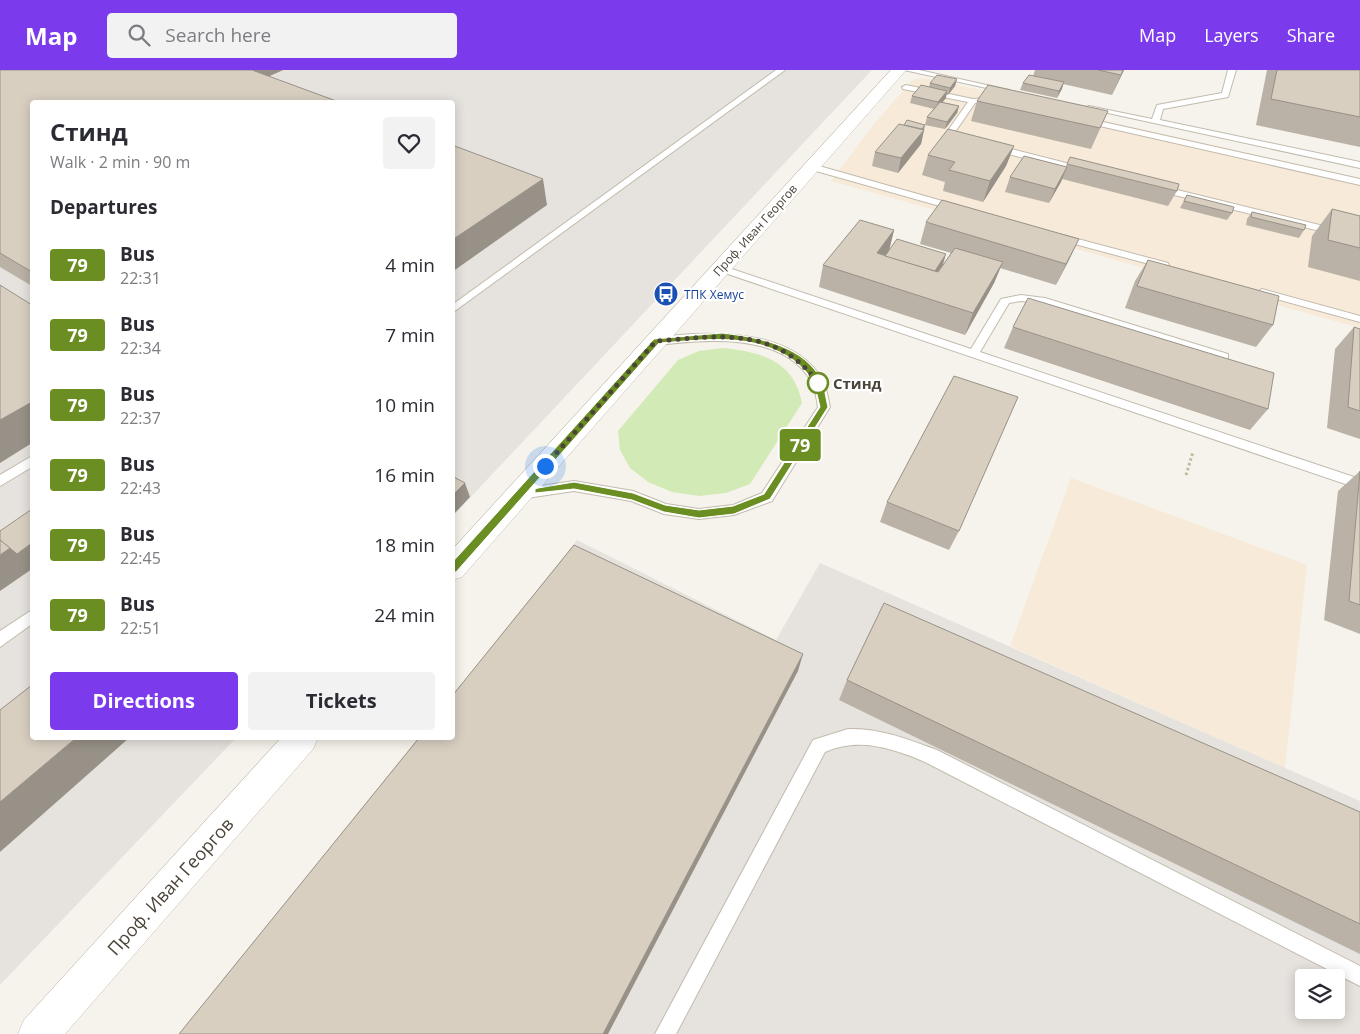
<!DOCTYPE html>
<meta charset="utf-8">
<style>
:root{--surface:#fff;--page:#f2f2f3;--text:#2b2b33;--muted:#7c7c81;--accent:#7c3aed}
body{margin:0;font-family:"Open Sans",sans-serif;background:var(--page);color:var(--text);height:100vh;display:flex;flex-direction:column;font-size:19px;white-space:nowrap}
*{box-sizing:border-box;margin:0}
p{font-size:16px;color:var(--muted)}
.icon{flex:none;width:28px;height:28px;fill:none;stroke:currentColor;stroke-width:2;stroke-linecap:round;stroke-linejoin:round}
.map{position:relative;flex:1;overflow:hidden}
.panel{position:absolute;left:30px;top:30px;width:425px;height:640px;display:flex;flex-direction:column;background:var(--surface);border-radius:5px;box-shadow:0 2px 12px #0003}
.panel>*{flex:none}
.badge{padding:0 10px;border-radius:4px;font-size:18px;line-height:32px}
.controls{position:absolute;left:1295px;top:899px;display:grid;gap:10px}
.controls a{display:grid;place-items:center;width:50px;height:50px;border-radius:5px;background:var(--surface);box-shadow:0 2px 12px #0003;font-size:25px}
.you{position:absolute;width:25px;height:25px;margin:-12px;border:4px solid #fff;border-radius:50%;background:#1a73e8;box-shadow:0 0 0 8px #1a73e833}
.map>.badge{position:absolute;translate:-50% -50%;box-shadow:0 0 0 2px #fff}
h2{padding:0 20px;font-size:19px;line-height:45px}
.round{display:grid;place-items:center;flex:none;width:52px;height:52px;border-radius:5px;background:var(--page)}
.head{display:flex;align-items:center;justify-content:space-between;height:85px;padding:0 20px}
h1{font-size:24px;font-weight:700;line-height:38px}
.action{display:flex;gap:10px;margin-top:auto;padding:10px 20px}
.action a{flex:1;height:58px;border-radius:5px;background:var(--accent);color:#fff;font-size:20px;font-weight:700;line-height:58px;text-align:center}
.action a+a{background:var(--page);color:var(--text)}
ul{padding:0;list-style:none}
li{display:flex;align-items:center;gap:15px;height:70px;padding:0 20px}
li div{flex:1}
li b{display:block;font-size:19px}
li em{font-style:normal}
li .badge{min-width:55px;font-weight:700;text-align:center}
header{display:flex;align-items:center;gap:30px;box-sizing:border-box;height:70px;padding:0 25px;background:var(--accent);color:#fff}
header strong{font-size:24px}
nav{display:flex;gap:28px;margin-inline-start:auto;font-size:18px}
.search{width:350px;height:45px;background:var(--page);display:flex;align-items:center;gap:12px;box-sizing:border-box;padding:0 18px;border-radius:5px;color:var(--muted);font-size:19px}
.map>svg:first-child{display:block}
.commercial{fill:#f7ead8}
.industrial{fill:#e6e2dd;fill-rule:evenodd}
.green{fill:#d2eab5}
.lines{fill:none;stroke-linecap:round;stroke-linejoin:round}
.service-casing{stroke:#c2bbae;stroke-width:2}
.minor-casing{stroke:#c2bbae;stroke-width:1}
.path{stroke:#c4b79f;stroke-width:3;stroke-dasharray:2.5 2.5;stroke-linecap:butt}
.service{fill:#fff;fill-rule:evenodd}
.minor{fill:#fff;fill-rule:evenodd}
.wall{fill:#bab2a6}
.shaded-wall{fill:#979187}
.building{fill:#d8cfc1;stroke:#979187}
.line{fill:#6b8e23;stroke:#fff}
.walk{stroke:#4b4439;stroke-width:5;stroke-dasharray:0 9}
.stop-dot{fill:#fff;stroke:#6b8e23;stroke-width:2.5}
.labels{text-anchor:middle;dominant-baseline:central;stroke-width:4.5;stroke-linejoin:round;paint-order:stroke}
.far-street-label{font-size:12px;fill:#4b4439;stroke:#fff}
.far-transit-label{font-size:12px;fill:#164399;stroke:#fff;text-anchor:start}
.stop-label{font-size:15px;font-weight:bold;fill:#4b4439;stroke:#fff;text-anchor:start}
.near-street-label{font-size:18px;fill:#4b4439;stroke:#fff}
</style>
<header>
<strong>Map</strong>
<div class="search"><svg class="icon" aria-label="search" viewBox="0 0 24 24"><circle cx="10" cy="10" r="6"/><path d="M15 15l6 6"/></svg>Search here</div>
<nav><a>Map</a><a>Layers</a><a>Share</a></nav>
</header>
<div class="map">
<svg width="1360" height="964" viewBox="0 0 1360 964">
<rect width="100%" height="100%" fill="#f6f3ec"/>
<g class="commercial">
<polygon points="924,8 991,22 989,25 1360,108 1360,258 831,111 874,54 912,10"/>
<polygon points="1071,408 1307,495 1285,698 1010,576"/>
</g>
<g class="industrial">
<polygon points="0,0 872,0 453,446 452,32 32,32 32,668 236,668 0,915"/>
<path d="M577 470 776 570 820 493 1360 731V964H180L418 668H452L453 625ZM1304 908H1336V940H1304Z"/>
</g>
<path class="green" d="M723 278C762 282 794 291 802 333L750 414 726 423 699 426 672 422 648 412 630 398 620 380 618 361 678 290 699 281Z"/>
<g class="lines">
<defs>
<g id="service">
<polygon points="776,0 785,0 452,243 452,235"/>
<polygon points="904,0 919,0 1009,20 1005,22"/>
<polygon points="1228,0 1236,0 1228,27 1163,39 1160,50 1360,92 1360,98 1085,38 1089,36 1152,49 1157,35 1222,23"/>
<polygon points="906,15 973,29 993,27 997,29 975,33 953,65 961,69 957,71 944,66 968,32 903,19 902,17"/>
<polygon points="1085,48 1360,109 1360,115 1082,52 1082,48"/>
<polygon points="995,75 1086,98 1087,100 1083,103 992,80 992,76"/>
<polygon points="812,94 960,136 962,138 954,140 809,99 808,97"/>
<polygon points="1157,115 1360,165 1360,171 1154,120 1153,118"/>
<polygon points="1059,164 1168,193 1169,195 1164,198 1056,169 1056,165"/>
<polygon points="720,195 971,279 1001,229 1021,225 1045,228 1228,284 1228,290 1224,291 1040,233 1021,231 1009,233 980,282 1360,409 1360,419 716,200 715,198"/>
<polygon points="1262,219 1360,246 1360,252 1258,224 1257,222"/>
<path d="M692 264C737 262 798 266 823 311 827 319 828 328 830 337L772 431 734 445 699 449 664 444 631 431 574 421 520 429 515 428 514 424 515 420 520 419 574 411 633 421 666 434 699 439 733 435 762 423 818 337C816 328 816 318 811 311 782 261 703 270 656 275L651 271 656 267Z"/>
<polygon points="32,386 32,397 0,416 0,405"/>
<polygon points="32,540 32,554 0,577 0,561"/>
<path d="M848 659C880 658 907 669 937 680L1360 896V916L925 692C892 678 859 667 825 682L676 964H655L813 670Z"/>
</g>
<g id="minor">
<polygon points="891,0 906,0 462,507 452,510 452,480"/>
<polygon points="281,668 318,668 313,679 65,964 18,964 24,950"/>
</g>
</defs>
<use href="#service" class="service-casing"/>
<use href="#minor" class="minor-casing"/>
<polyline class="path" points="1186,405 1193,382"/>
<use href="#service" class="service"/>
<use href="#minor" class="minor"/>
</g>
<g class="wall">
<polygon points="0,0 283,0 269,6 32,32 32,216 0,197"/>
<polygon points="1035,0 1124,0 1112,25 1063,14 1057,28 1020,20 1023,13 1033,6"/>
<polygon points="1267,0 1360,0 1360,77 1256,55"/>
<polygon points="957,9 955,16 948,25 946,25 946,28 942,32 959,36 957,43 945,59 925,55 927,47 934,39 910,33 912,26 929,17 930,13"/>
<polygon points="977,31 1108,41 1091,79 971,51"/>
<polygon points="923,60 924,60 921,74 898,103 872,96 875,82"/>
<polygon points="1014,76 1006,96 983,132 943,121 945,112 922,105 928,85"/>
<polygon points="1067,94 1177,121 1168,136 1062,109 1049,133 1005,122 1010,107 1065,97"/>
<polygon points="1187,125 1232,143 1227,150 1180,138"/>
<polygon points="1332,139 1360,146 1360,211 1308,197 1312,166"/>
<polygon points="1252,142 1304,160 1299,168 1246,155 1247,149"/>
<polygon points="926,152 1079,169 1056,215 1000,198 994,213 965,265 819,217 823,195 894,160 889,180 943,195 951,183 920,174"/>
<polygon points="1148,190 1273,255 1256,277 1125,238 1135,211"/>
<polygon points="1013,257 1268,339 1250,360 1004,278"/>
<polygon points="1354,257 1360,259 1360,369 1327,358 1335,279"/>
<polygon points="1360,401 1360,564 1324,550 1338,421"/>
<polygon points="887,432 959,461 949,480 880,452"/>
<polygon points="847,610 1360,742 1360,884 839,630"/>
</g>
<g class="shaded-wall">
<polygon points="235,0 283,0 243,18"/>
<polygon points="1123,0 1124,0 1112,25"/>
<polygon points="957,9 955,16 948,25 950,18"/>
<polygon points="1064,12 1062,19 1057,28 1059,21"/>
<polygon points="947,21 946,28 937,39 938,32"/>
<polygon points="959,36 957,43 945,59 947,52"/>
<polygon points="925,55 921,74 898,103 901,88"/>
<polygon points="1014,76 1006,96 983,132 990,111"/>
<polygon points="1067,97 1061,112 1049,133 1055,119"/>
<polygon points="543,109 547,135 452,202 452,170"/>
<polygon points="894,160 889,181 882,189 877,183"/>
<polygon points="1079,169 1069,190 1056,215 1066,194"/>
<polygon points="946,184 942,198 928,219 932,204"/>
<polygon points="1003,192 994,213 965,265 973,243"/>
<polygon points="32,332 32,373 0,393 0,350"/>
<polygon points="465,413 470,427 452,446 452,426"/>
<polygon points="32,473 32,499 0,521 0,485 10,478"/>
<polygon points="803,584 798,601 608,964 603,964"/>
<polygon points="76,668 129,668 0,782 0,732"/>
</g>
<g class="building">
<polygon points="0,0 252,0 339,32 32,32 32,202 0,183"/>
<polygon points="1098,0 1123,0 1121,5"/>
<polygon points="1277,0 1360,0 1360,47 1271,29"/>
<polygon points="937,5 957,9 950,18 930,13"/>
<polygon points="1029,5 1064,12 1059,21 1023,13"/>
<polygon points="921,15 947,21 938,32 912,26"/>
<polygon points="988,15 1108,41 1100,58 977,31"/>
<polygon points="940,32 959,36 947,52 927,47"/>
<polygon points="907,50 925,55 922,59 904,55"/>
<polygon points="899,54 924,60 901,88 875,82"/>
<polygon points="948,59 1014,76 990,111 949,100 955,92 928,85"/>
<polygon points="452,75 543,109 452,170"/>
<polygon points="1024,86 1067,97 1055,119 1010,107"/>
<polygon points="1070,87 1179,114 1177,121 1067,94"/>
<polygon points="1187,125 1234,137 1232,143 1184,131"/>
<polygon points="942,130 1079,169 1066,194 926,152"/>
<polygon points="1332,139 1360,146 1360,178 1328,170"/>
<polygon points="1252,142 1306,155 1304,160 1251,147"/>
<polygon points="860,150 894,160 877,183 938,202 955,178 1003,192 973,243 823,195"/>
<polygon points="897,169 946,184 935,201 885,186"/>
<polygon points="1148,190 1279,226 1273,255 1137,216"/>
<polygon points="0,215 32,235 32,332 0,350"/>
<polygon points="1028,228 1274,303 1268,339 1013,257"/>
<polygon points="1354,257 1360,259 1360,341 1348,337"/>
<polygon points="954,306 1018,327 959,461 887,432"/>
<polygon points="1360,401 1360,535 1349,531"/>
<polygon points="452,406 465,413 452,426"/>
<polygon points="32,439 32,473 17,484 0,470 0,461"/>
<polygon points="0,470 10,478 0,485"/>
<polygon points="574,475 803,584 603,964 179,964 419,668 452,668 452,626"/>
<polygon points="884,533 1360,742 1360,854 847,610"/>
<polygon points="32,615 32,668 76,668 0,732 0,640"/>
</g>
<path class="line" d="M722 263C757 267 808 276 823 314 825 321 826 329 828 337L770 429 734 444 699 448 664 442 632 430 574 419 535 423V419L538 418 574 412 633 423 665 435 699 440 733 436 764 424 820 337C818 330 817 321 814 314 810 304 800 295 792 289 751 262 705 270 659 273L456 502H449V496L654 269Z"/>
<g class="lines">
<path class="walk" d="M545 396 656 271C719 266 777 256 818 313"/>
</g>
<defs>
<symbol id="bus-disc" viewBox="-11 -11 22 22"><circle r="9.5" fill="#1a4fb4" stroke="#fff"/><path d="M-5-6H5V4H4V6H2V4H-2V6H-4V4H-5ZM-3.5-4V0h7V-4ZM-3.5 1.2v1.5H-2V1.2ZM2 1.2v1.5H3.5V1.2Z" fill="#fff"/></symbol>
</defs>
<g fill-rule="evenodd">
<use href="#bus-disc" x="652" y="210" width="28" height="28"/>
</g>
<circle class="stop-dot" cx="818" cy="313" r="10"/>
<g class="labels">
<g class="far-street-label">
<text transform="translate(755 160) rotate(-48)">Проф. Иван Георгов</text>
</g>
<g class="far-transit-label">
<text x="684" y="224">ТПК Хемус</text>
</g>
<g class="stop-label">
<text x="833" y="313">Стинд</text>
</g>
<g class="near-street-label">
<text transform="translate(170 816) rotate(-48)">Проф. Иван Георгов</text>
</g>
</g>
</svg>
<div class="controls">
<a><svg class="icon" aria-label="layers" viewBox="0 0 24 24"><path d="M12 4l9 5-9 5-9-5zM3 14l9 5 9-5"/></svg></a>
</div>
<div class="you" style="left:545px;top:396px"></div>
<b class="badge" style="left:800px;top:375px;background:#6b8e23;color:#fff">79</b>
<section class="panel">
<div class="head"><div><h1>Стинд</h1><p>Walk · 2 min · 90 m</p></div><a class="round"><svg class="icon" aria-label="heart" viewBox="0 0 24 24"><path d="M12 20l-8-8c-3-5 5-10 8-4 3-6 11-1 8 4z"/></svg></a></div>
<h2>Departures</h2>
<ul>
<li><span class="badge" style="background:#6b8e23;color:#fff">79</span><div><b>Bus</b><p>22:31</p></div><em>4 min</em></li>
<li><span class="badge" style="background:#6b8e23;color:#fff">79</span><div><b>Bus</b><p>22:34</p></div><em>7 min</em></li>
<li><span class="badge" style="background:#6b8e23;color:#fff">79</span><div><b>Bus</b><p>22:37</p></div><em>10 min</em></li>
<li><span class="badge" style="background:#6b8e23;color:#fff">79</span><div><b>Bus</b><p>22:43</p></div><em>16 min</em></li>
<li><span class="badge" style="background:#6b8e23;color:#fff">79</span><div><b>Bus</b><p>22:45</p></div><em>18 min</em></li>
<li><span class="badge" style="background:#6b8e23;color:#fff">79</span><div><b>Bus</b><p>22:51</p></div><em>24 min</em></li>
</ul>
<div class="action"><a>Directions</a><a>Tickets</a></div>
</section>
</div>
